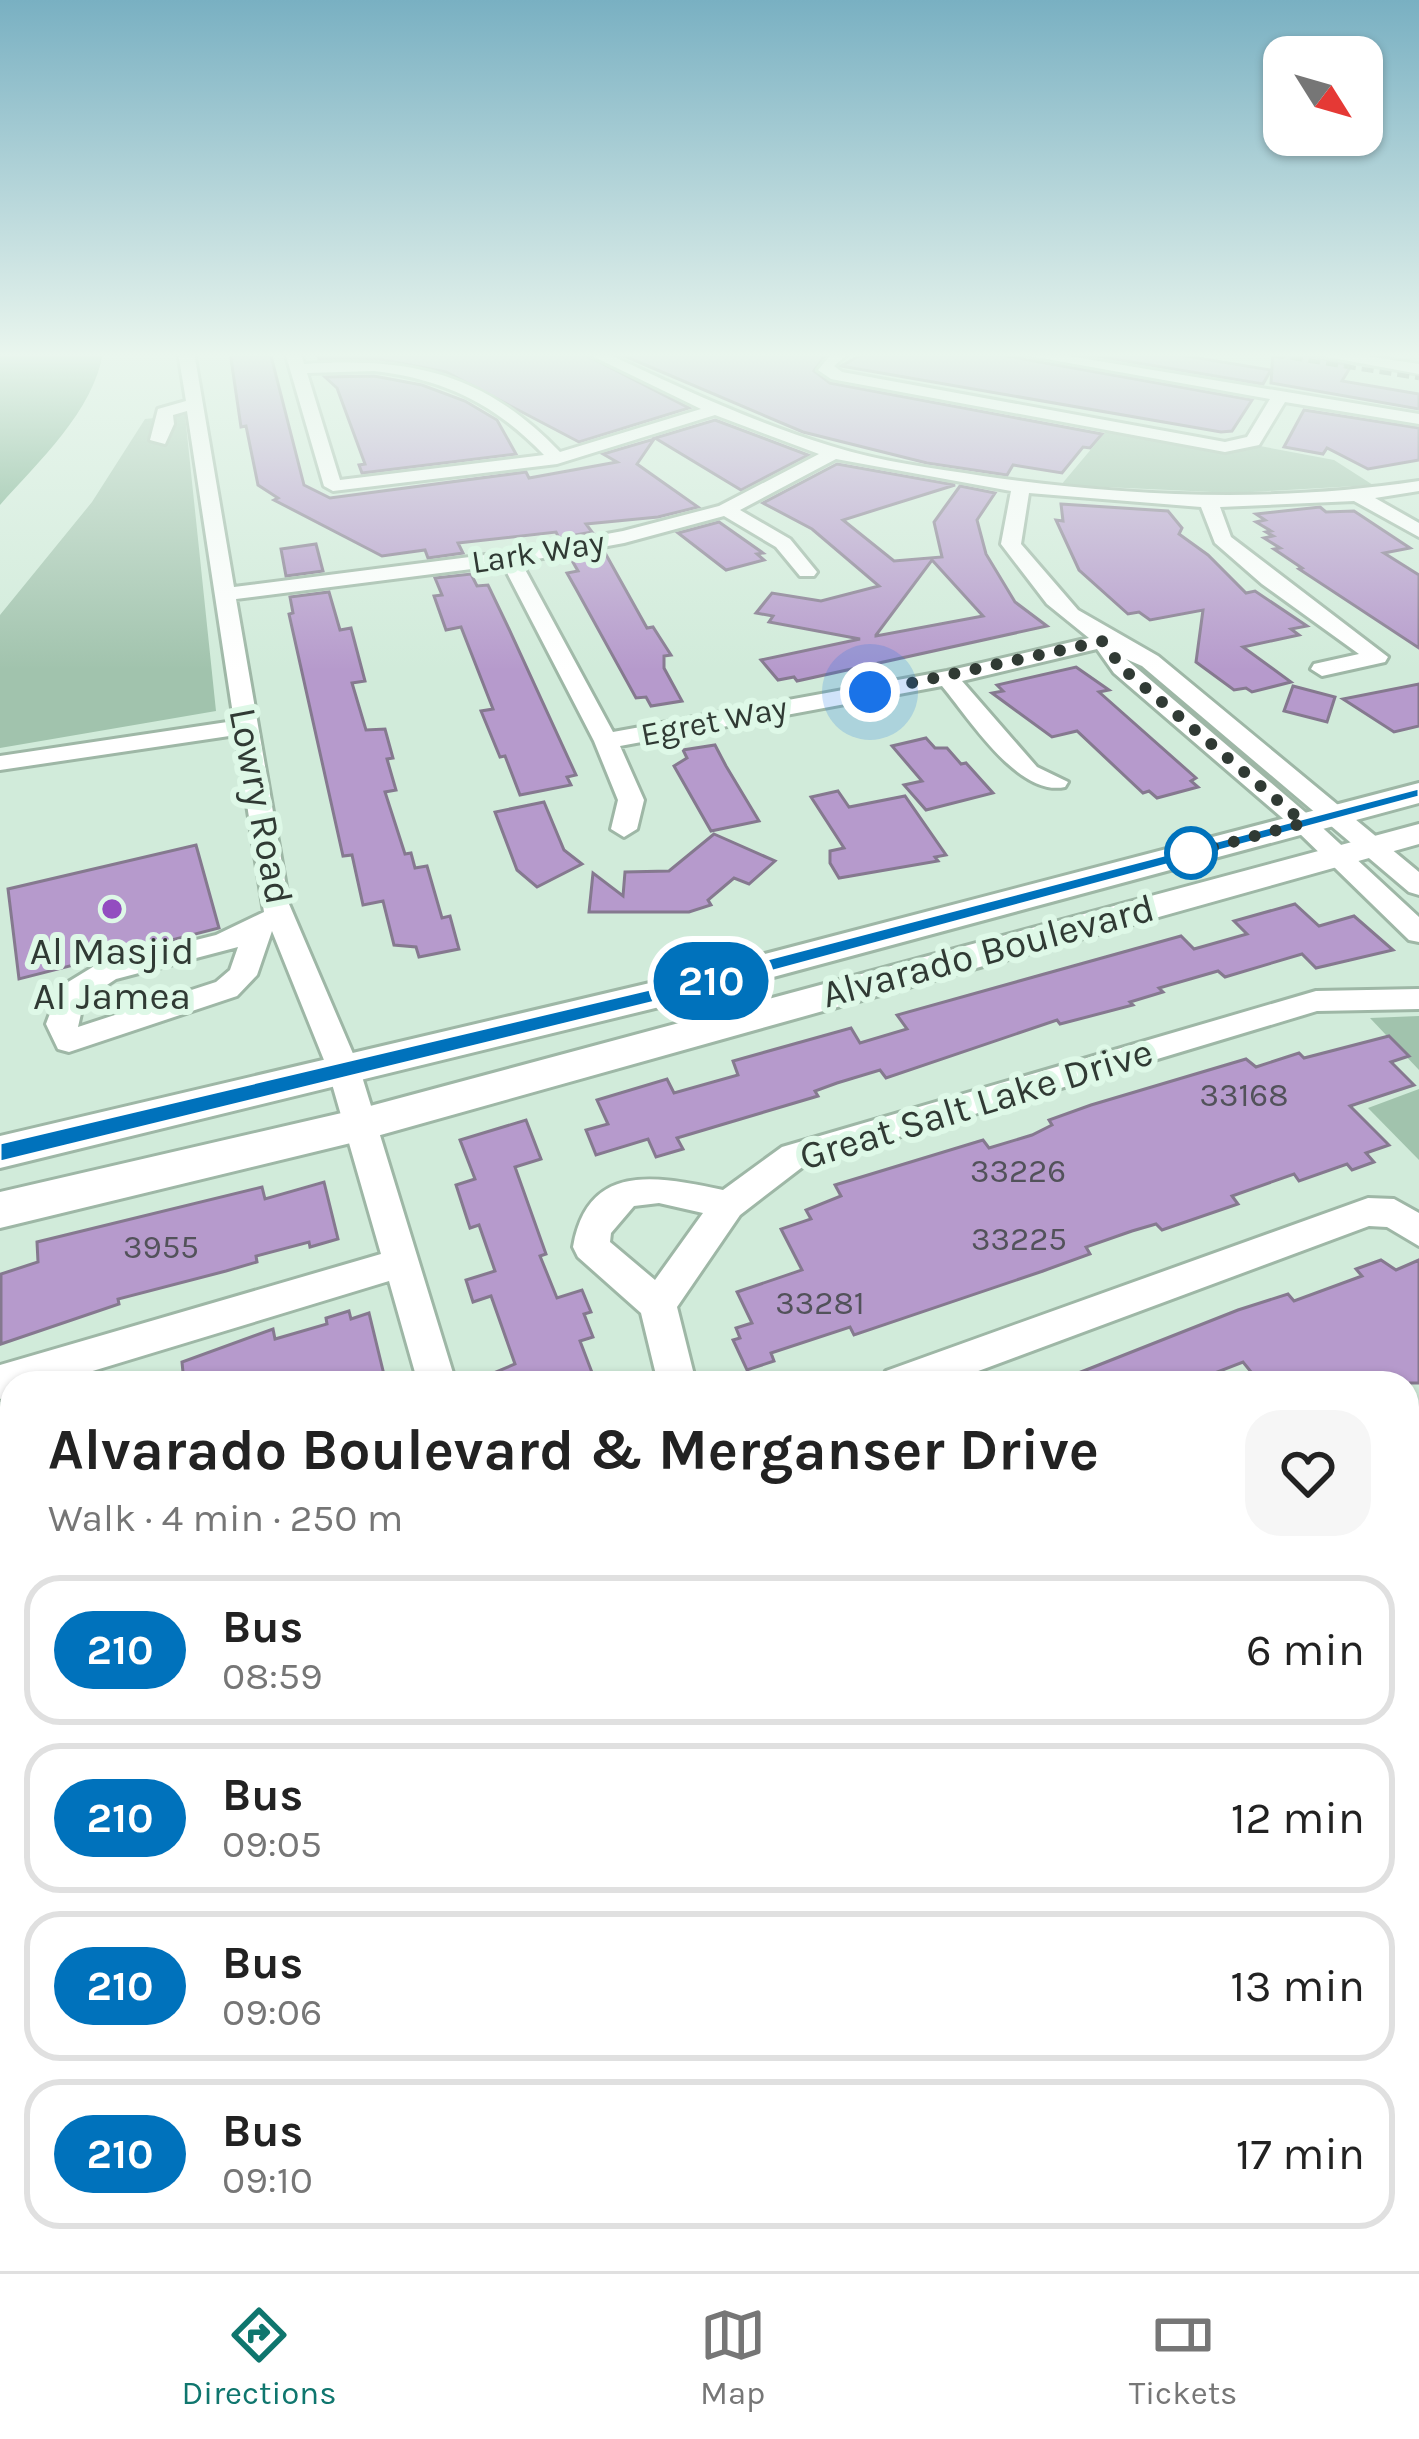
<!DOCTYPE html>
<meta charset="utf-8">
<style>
:root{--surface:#fff;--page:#f6f6f6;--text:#222;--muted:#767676;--line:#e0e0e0;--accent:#0f766e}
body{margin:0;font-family:Karla,sans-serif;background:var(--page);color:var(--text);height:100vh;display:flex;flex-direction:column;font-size:45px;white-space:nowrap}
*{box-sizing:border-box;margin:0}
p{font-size:39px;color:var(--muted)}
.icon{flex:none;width:66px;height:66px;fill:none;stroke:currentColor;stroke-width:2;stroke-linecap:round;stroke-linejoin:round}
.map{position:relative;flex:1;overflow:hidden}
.sheet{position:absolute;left:0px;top:1371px;width:1419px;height:900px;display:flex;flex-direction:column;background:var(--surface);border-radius:36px 36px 0 0;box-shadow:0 3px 9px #0004}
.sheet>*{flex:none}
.badge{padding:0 24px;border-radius:39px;font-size:42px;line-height:78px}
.needle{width:78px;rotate:127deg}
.fabs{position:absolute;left:1263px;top:36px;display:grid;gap:24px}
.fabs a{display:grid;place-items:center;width:120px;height:120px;border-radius:24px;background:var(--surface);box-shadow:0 3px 9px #0004;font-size:60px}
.you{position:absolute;width:60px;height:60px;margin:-30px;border:9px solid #fff;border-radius:50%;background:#1a73e8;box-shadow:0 0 0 18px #1a73e833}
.map>.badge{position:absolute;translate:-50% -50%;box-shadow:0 0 0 6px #fff}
.round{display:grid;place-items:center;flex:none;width:126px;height:126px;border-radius:36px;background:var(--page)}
.overview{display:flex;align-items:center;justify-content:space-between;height:204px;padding:0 48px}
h1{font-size:57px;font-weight:700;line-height:90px}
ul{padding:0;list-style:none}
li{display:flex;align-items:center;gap:36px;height:150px;margin:0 24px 18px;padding:0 24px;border:6px solid var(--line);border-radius:36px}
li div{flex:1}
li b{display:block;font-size:45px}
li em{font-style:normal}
li .badge{min-width:132px;font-weight:700;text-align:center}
.dock{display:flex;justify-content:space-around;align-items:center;height:168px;border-top:3px solid var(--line);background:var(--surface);font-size:33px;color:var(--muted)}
.dock a{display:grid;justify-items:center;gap:6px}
.dock .selected{color:var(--accent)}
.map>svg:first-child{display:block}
.green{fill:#a1c3ad}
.water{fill:#74ab89}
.building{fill:#b69acc;stroke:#85798f;stroke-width:3;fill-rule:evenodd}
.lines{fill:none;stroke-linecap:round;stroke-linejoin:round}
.minor-casing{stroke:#9eb7a6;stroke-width:6}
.major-casing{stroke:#9eb7a6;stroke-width:6}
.minor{fill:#fff;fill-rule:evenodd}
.major{fill:#fff;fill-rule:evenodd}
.rail{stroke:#5a6860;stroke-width:4.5;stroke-dasharray:12 6;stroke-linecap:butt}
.line{fill:#0072bc;stroke:#fff;stroke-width:3}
.walk{stroke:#303a34;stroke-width:12;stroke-dasharray:0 21.6}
.stop-dot{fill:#fff;stroke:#0072bc;stroke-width:6}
.poi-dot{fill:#934dc0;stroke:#def8e7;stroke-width:4.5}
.labels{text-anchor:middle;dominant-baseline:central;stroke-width:12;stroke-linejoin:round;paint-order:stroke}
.far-street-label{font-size:33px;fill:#303a34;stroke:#def8e7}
.number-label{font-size:33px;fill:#52525a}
.street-label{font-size:39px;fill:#303a34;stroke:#def8e7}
.poi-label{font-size:39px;fill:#303a34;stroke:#def8e7}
</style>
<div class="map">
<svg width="1419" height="2271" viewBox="0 0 1419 2271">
<rect width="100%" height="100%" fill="#d1ebda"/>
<g class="green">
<polygon points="185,415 216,711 0,748 0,615 92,502 145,419"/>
<polygon points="1108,429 1228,451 1260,446 1334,460 1373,485 1234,493 1061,485"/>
<polygon points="1419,1016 1419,1070 1370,1018"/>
<polygon points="1419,1089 1419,1160 1368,1108"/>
</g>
<path class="water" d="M0 352H103C94 411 38 462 0 505Z"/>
<g class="building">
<polygon points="230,352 270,352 304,485 330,498 526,472 529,478 617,462 603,454 654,439 637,464 698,507 658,517 586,524 592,532 559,538 556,532 458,543 463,553 428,558 425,550 382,556 274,500 278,498 258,485 246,426 241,427"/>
<polygon points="316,352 580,352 689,408 579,442 446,372 379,359 319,359"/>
<polygon points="615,352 826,354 814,371 830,383 1102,434 1090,448 1083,447 1062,473 1013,465 1007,475 927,463 803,432"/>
<polygon points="897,352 1004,352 1007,356 1252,400 1232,431 1221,432 841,366 865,353"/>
<polygon points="1072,352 1162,352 1271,370 1263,384"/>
<polygon points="1273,352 1297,352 1351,366 1342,381 1419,394 1419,409 1271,383"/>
<polygon points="374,376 422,385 465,401 497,420 516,454 362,473 359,465 365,464 337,388 325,377"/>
<polygon points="1304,410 1419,428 1419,460 1368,469 1327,448 1323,454 1284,447"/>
<polygon points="715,420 808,455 741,490 655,438"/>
<path d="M837 464 955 485 843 520 894 561 942 557 934 522 960 486 995 493 977 520 986 554 1015 602 1047 626 797 681 794 677 778 680 761 660 860 639 769 622 773 616 756 613 772 593 821 601 879 586 812 529 763 503ZM932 560 983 616 876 636V635Z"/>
<polygon points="1061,504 1168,511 1182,528 1179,534 1208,555 1246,593 1255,591 1307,626 1291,629 1299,635 1243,647 1291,682 1252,692 1246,688 1234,690 1196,662 1203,610 1150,620 1139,612 1128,614 1079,570 1056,520 1063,521"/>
<polygon points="1320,507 1326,512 1354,511 1410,548 1384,553 1419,575 1419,648 1299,569 1302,568 1274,549 1280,548 1264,538 1273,536 1266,532 1271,531 1256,522 1265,520 1256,514"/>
<polygon points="719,522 763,553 757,554 764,560 726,570 678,533"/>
<polygon points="316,544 323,571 286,576 281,549"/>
<polygon points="604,551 647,628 653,627 671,655 664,656 664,668 682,701 651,706 646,697 636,698 576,589 567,573 578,571 570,557"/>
<polygon points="471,574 477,586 488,585 509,629 576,775 567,777 571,785 520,795 505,756 500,757 481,711 493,709 461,627 446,630 434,596 442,595 435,578"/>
<polygon points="329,592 340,630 351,628 365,681 352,683 366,730 385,729 393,758 387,759 396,790 385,792 405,854 411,853 415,868 427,866 442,918 450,916 459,949 419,957 416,947 394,945 383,901 363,905 352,855 343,856 289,614 293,613 290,597"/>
<polygon points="1076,667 1109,690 1099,692 1196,778 1191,781 1198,787 1157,798 1149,791 1143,793 1077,731 1052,737 992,693 1003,691 997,685"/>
<polygon points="1419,684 1419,726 1394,732 1343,699"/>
<polygon points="1293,686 1335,697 1327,722 1284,711"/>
<polygon points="926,738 935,748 947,748 961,764 966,763 993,793 926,810 904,785 922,781 892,746"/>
<polygon points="715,745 726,766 759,821 711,831 674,766 687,758 683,750"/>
<polygon points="838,791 849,807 905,796 946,855 935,857 938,861 839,878 830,863 830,851 844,848 811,797"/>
<polygon points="544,802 564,850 582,864 537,887 517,870 495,812"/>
<polygon points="714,834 775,861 749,884 734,878 708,900 711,905 689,912 589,912 593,873 623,896 625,872 669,871"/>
<polygon points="196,845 219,928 19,979 8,889"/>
<polygon points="1295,904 1319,926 1354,916 1393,950 1316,968 1302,954 1225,977 1218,971 1159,988 1163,992 1130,1002 1133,1005 1060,1024 1057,1020 886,1078 880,1070 837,1083 815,1091 818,1096 677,1138 683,1149 656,1157 648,1139 596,1155 586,1130 608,1124 597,1100 667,1079 674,1093 738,1075 733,1061 851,1028 860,1043 907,1029 897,1015 1181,936 1194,949 1247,934 1234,921"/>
<polygon points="1389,1036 1409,1056 1391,1062 1414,1085 1350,1106 1389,1145 1366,1153 1374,1162 1352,1170 1347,1164 1299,1181 1294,1174 1232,1196 1238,1204 1162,1230 1156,1224 1132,1231 1086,1247 1090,1254 1043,1271 854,1335 850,1327 771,1353 774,1361 747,1370 733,1340 740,1338 736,1328 752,1323 737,1292 802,1270 781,1229 811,1219 806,1210 841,1196 835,1185 983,1140 989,1148 1032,1135 1052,1125 1049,1120 1091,1105 1246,1059 1256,1067 1299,1053 1304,1058"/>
<polygon points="526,1120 541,1159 515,1167 546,1254 540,1256 557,1298 582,1290 591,1312 584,1314 593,1337 580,1341 596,1383 470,1383 515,1364 491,1296 473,1302 466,1280 495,1271 479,1225 470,1228 456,1185 475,1179 460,1140"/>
<polygon points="324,1182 338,1239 310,1247 309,1242 256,1256 257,1262 226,1271 118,1299 119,1304 1,1344 1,1274 38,1262 37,1242 262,1187 265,1199"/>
<polygon points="1381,1260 1396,1270 1419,1260 1419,1383 1330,1383 1323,1374 1301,1383 1260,1383 1243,1362 1189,1383 1053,1383 1238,1310 1288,1294 1294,1301 1362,1276 1356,1269"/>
<polygon points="349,1311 351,1319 369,1313 386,1383 184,1383 182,1362 273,1329 275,1339 327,1324 326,1318"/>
</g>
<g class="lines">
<defs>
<g id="minor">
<path d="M178 352H194L234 587 509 552 623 531 719 506 819 454 715 415 557 464 333 491 324 486 285 352H301L304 364C412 357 484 373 560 452L701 409 584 352H604C678 387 753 422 831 446 881 462 933 468 983 476 1129 497 1273 503 1419 481V491L1375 498 1419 523V537L1354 501 1220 507 1231 537 1388 657 1385 662 1322 676 1311 669 1314 664 1359 654 1262 584 1215 543 1201 507 1029 493 1021 544 1078 610 1158 656 1419 872V895L1409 892 1142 666 1126 659 1312 818 1419 917V942L1409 940 1294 828 1114 673 1097 649 962 681 1037 767 1068 782 1065 787C1018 797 969 718 942 686L620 746 644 800 637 829 624 837 611 829 618 800 594 741 503 565 236 599 289 904 360 1070 456 1383H418L389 1281 53 1383H12V1395L0 1399V1365L381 1254 328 1070 272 931 257 975 237 996 69 1052 58 1049 46 1024 60 987 96 965 216 935 264 912 236 735 0 770V756L234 721 187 411 173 415 174 424 165 444 150 440 158 409 186 401ZM374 371C444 379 495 404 544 455L340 480 307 373ZM836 459 1011 491 1001 544 1047 604 1089 638 947 671 613 732 521 562 624 543 724 516 776 547 800 576H814L817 572 790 539 740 510ZM238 947 230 970 216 982 78 1027 84 1000 116 979Z"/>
<polygon points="833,352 850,352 834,366 842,372 1225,442 1247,437 1270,399 1008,352 1044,352 1419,414 1419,424 1285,402 1259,445 1225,452 831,379 818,370"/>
<polygon points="1301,352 1339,352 1419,364 1419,374"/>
<path d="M1419 989V1009L1317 1011 805 1165 740 1215 677 1307 696 1383H658L641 1313 578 1257 573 1247C588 1160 659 1177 723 1190L782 1147 1316 991ZM659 1203 703 1213 655 1280 610 1242 611 1233 634 1206Z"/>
<polygon points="1368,1198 1394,1199 1419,1213 1419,1246 1387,1227 1369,1226 946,1383 881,1383 886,1371"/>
<polygon points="1419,1498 1419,1538 1407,1543 1407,1503"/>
<polygon points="12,1668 12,1714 0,1718 0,1672"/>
<polygon points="12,2070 12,2125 0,2130 0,2074"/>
<polygon points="1419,2074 1419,2132 1407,2137 1407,2079"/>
<polygon points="664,2259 722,2259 726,2271 668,2271"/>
<polygon points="1014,2259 1072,2259 1077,2271 1019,2271"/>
<polygon points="1117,2259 1190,2259 1185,2271 1112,2271"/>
</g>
<g id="major">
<polygon points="1419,783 1419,803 688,1000 0,1168 0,1136 688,974"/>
<polygon points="1419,824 1419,844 359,1141 0,1228 0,1192 359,1109"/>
</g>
</defs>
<use href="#minor" class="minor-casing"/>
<use href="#major" class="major-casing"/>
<use href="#minor" class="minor"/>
<use href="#major" class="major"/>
<polyline class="rail" points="1255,352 1419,378"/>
</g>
<linearGradient id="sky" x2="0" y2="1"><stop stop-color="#79b0c2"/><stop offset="0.53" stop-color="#eaf6ee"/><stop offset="1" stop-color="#eaf6ee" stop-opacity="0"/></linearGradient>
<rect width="1419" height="670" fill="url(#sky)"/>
<polygon class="line" points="1419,788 1419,797 688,994 0,1162 0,1143 688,980"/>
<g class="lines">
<polyline class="walk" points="870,692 1103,641 1122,668 1304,823 1191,853"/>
</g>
<circle class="stop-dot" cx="1191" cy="853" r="24"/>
<circle class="poi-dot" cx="112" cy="909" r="12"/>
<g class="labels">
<g class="far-street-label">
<text transform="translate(538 552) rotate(-9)">Lark Way</text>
<text transform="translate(714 721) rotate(-11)">Egret Way</text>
</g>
<g class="number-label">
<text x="1244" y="1095">33168</text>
<text x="1018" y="1171">33226</text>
<text x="1019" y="1239">33225</text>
<text x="161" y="1247">3955</text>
<text x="820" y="1303">33281</text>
</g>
<g class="street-label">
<text transform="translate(261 806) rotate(79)">Lowry Road</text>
<text transform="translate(988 951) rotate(-15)">Alvarado Boulevard</text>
<text transform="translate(976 1104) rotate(-17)">Great Salt Lake Drive</text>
</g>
<g class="poi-label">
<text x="112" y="951">Al Masjid<tspan x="112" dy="45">Al Jamea</tspan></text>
</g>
</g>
</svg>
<div class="fabs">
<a><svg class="needle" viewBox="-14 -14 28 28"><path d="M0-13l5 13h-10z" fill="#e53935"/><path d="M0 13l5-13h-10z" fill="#767676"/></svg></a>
</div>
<div class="you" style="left:870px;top:692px"></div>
<b class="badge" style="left:711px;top:981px;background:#0072bc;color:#fff">210</b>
<section class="sheet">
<div class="overview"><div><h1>Alvarado Boulevard &amp; Merganser Drive</h1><p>Walk · 4 min · 250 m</p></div><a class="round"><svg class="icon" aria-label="heart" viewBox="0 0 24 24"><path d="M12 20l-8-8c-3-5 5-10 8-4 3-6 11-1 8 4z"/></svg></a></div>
<ul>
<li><span class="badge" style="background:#0072bc;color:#fff">210</span><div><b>Bus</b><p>08:59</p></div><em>6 min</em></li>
<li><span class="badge" style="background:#0072bc;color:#fff">210</span><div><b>Bus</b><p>09:05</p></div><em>12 min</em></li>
<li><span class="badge" style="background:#0072bc;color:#fff">210</span><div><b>Bus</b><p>09:06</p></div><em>13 min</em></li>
<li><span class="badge" style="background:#0072bc;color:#fff">210</span><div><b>Bus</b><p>09:10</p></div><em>17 min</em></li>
</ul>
</section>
</div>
<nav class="dock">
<a class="selected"><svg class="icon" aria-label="directions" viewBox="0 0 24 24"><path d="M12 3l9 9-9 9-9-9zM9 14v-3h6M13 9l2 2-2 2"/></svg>Directions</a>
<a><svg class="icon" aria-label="map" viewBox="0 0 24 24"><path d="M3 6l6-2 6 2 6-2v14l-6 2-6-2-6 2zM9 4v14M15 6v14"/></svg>Map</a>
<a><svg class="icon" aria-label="tickets" viewBox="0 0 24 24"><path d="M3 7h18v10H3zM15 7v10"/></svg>Tickets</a>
</nav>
